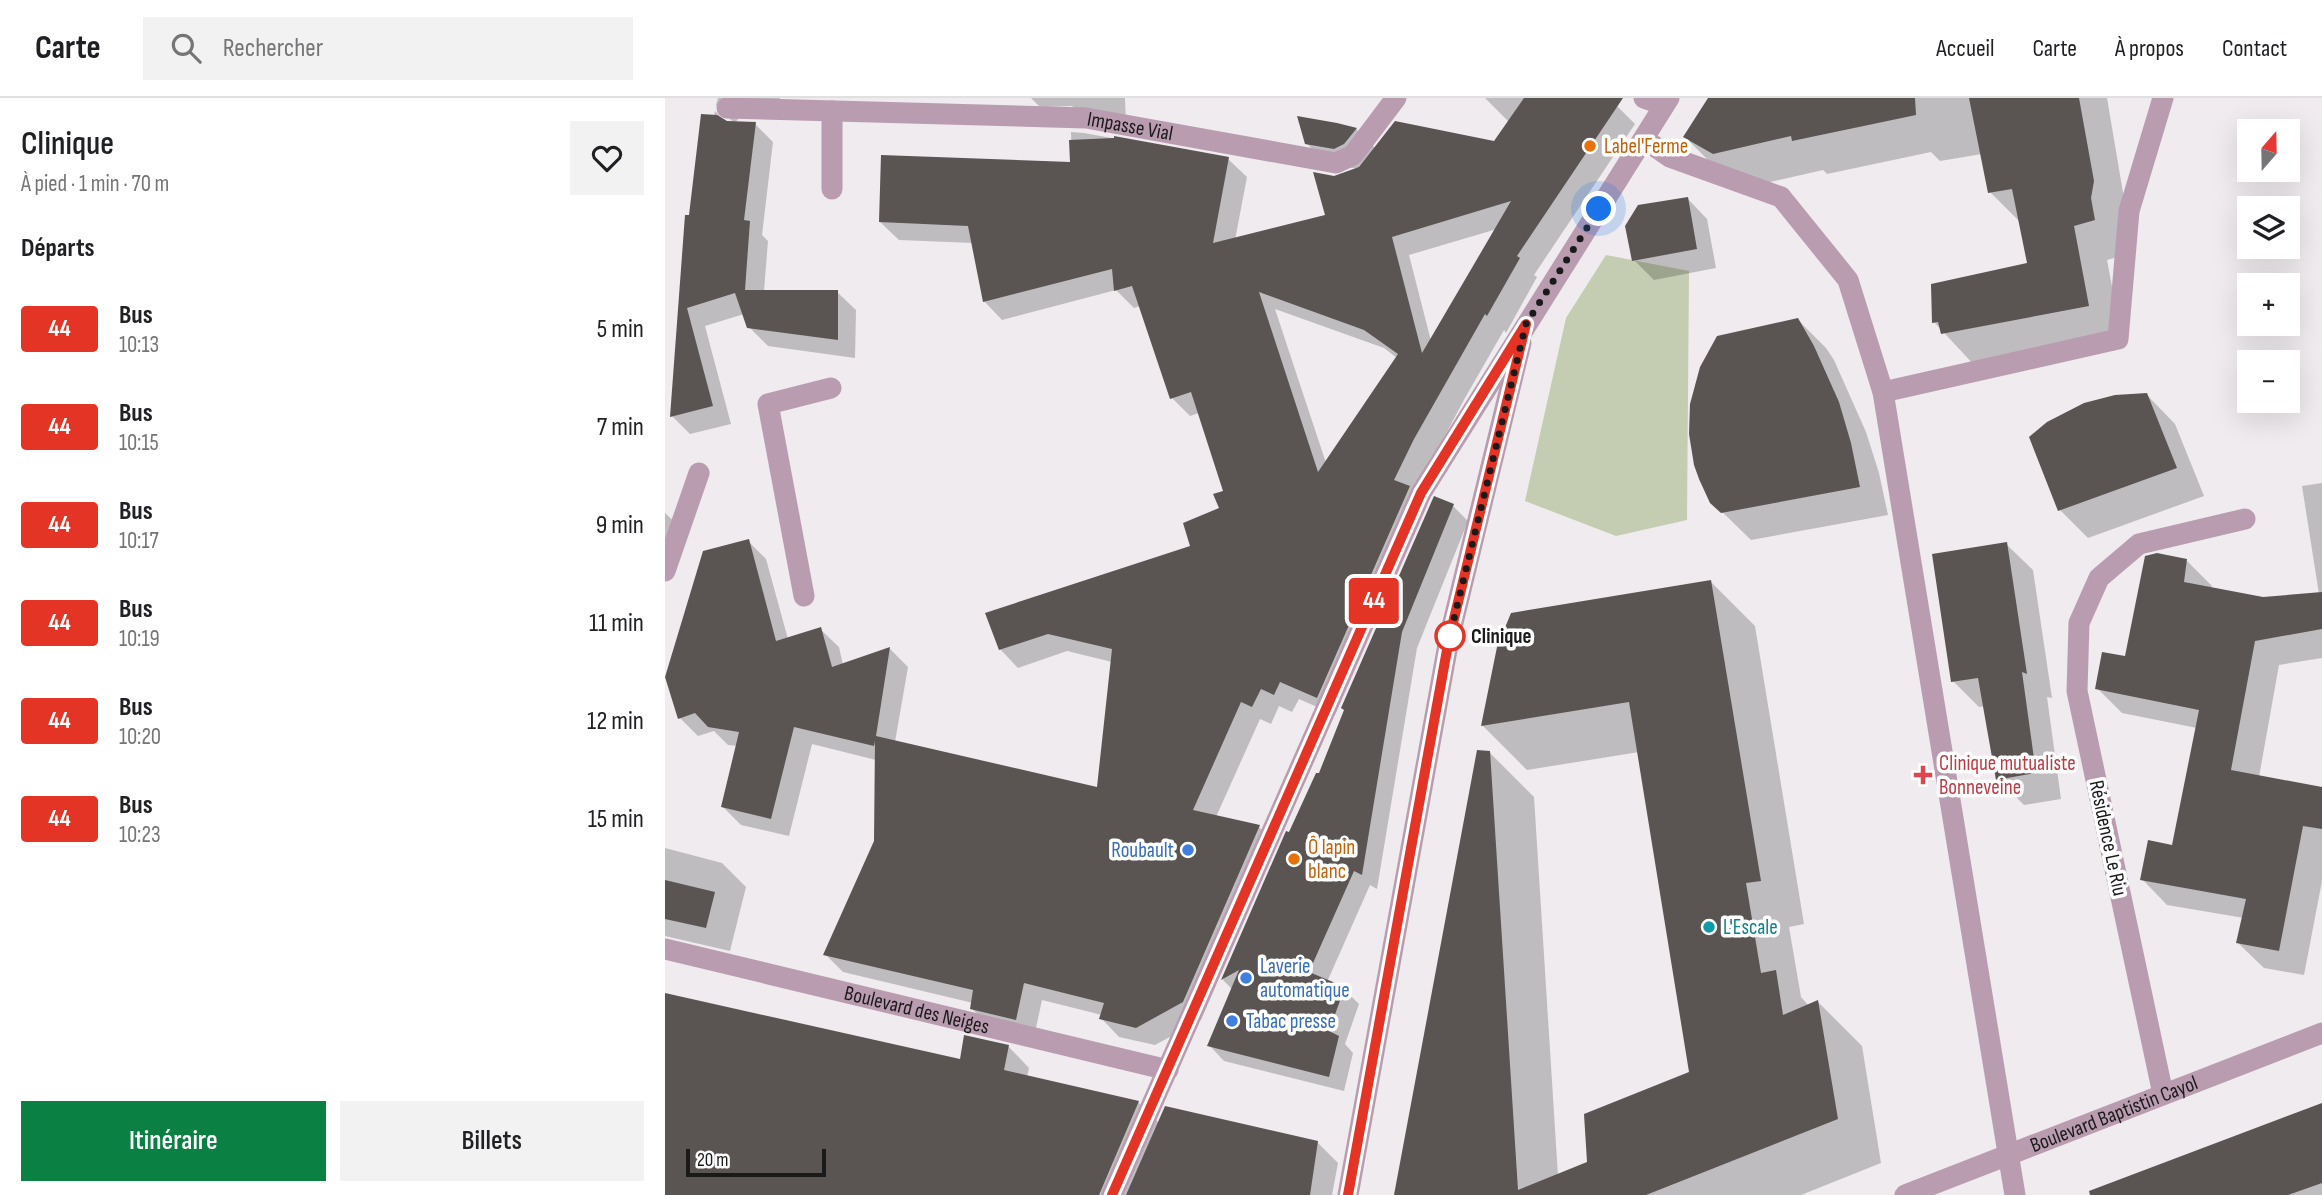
<!DOCTYPE html>
<html lang="fr">
<meta charset="utf-8">
<style>
:root{--surface:#fff;--page:#f2f2f2;--text:#202124;--muted:#757577;--line:#e0e0e0;--accent:#0b8043}
body{margin:0;font-family:"Sofia Sans Condensed",sans-serif;background:var(--page);color:var(--text);height:100vh;display:flex;flex-direction:column;font-size:26px;white-space:nowrap}
*{box-sizing:border-box;margin:0}
p{font-size:23px;color:var(--muted)}
.icon{flex:none;width:38px;height:38px;fill:none;stroke:currentColor;stroke-width:2;stroke-linecap:round;stroke-linejoin:round}
.map{position:relative;flex:1;overflow:hidden}
.side{display:flex;flex-direction:column;background:var(--surface);width:665px}
.side>*{flex:none}
.badge{padding:0 14px;border-radius:5px;font-size:24px;line-height:46px}
.needle{width:46px;rotate:20deg}
.fabs{position:absolute;left:1572px;top:21px;display:grid;gap:14px}
.fabs a{display:grid;place-items:center;width:63px;height:63px;border-radius:0px;background:var(--surface);box-shadow:0 7px 28px #0002;font-size:35px}
.scale{position:absolute;left:21px;bottom:18px;width:140px;box-sizing:border-box;padding-left:7px;border:4px solid #1b1a1b;border-top:0;font-size:19px;line-height:24px;white-space:nowrap;color:#1b1a1b;-webkit-text-stroke:5px #fff;paint-order:stroke}
.you{position:absolute;width:35px;height:35px;margin:-18px;border:5px solid #fff;border-radius:50%;background:#1a73e8;box-shadow:0 0 0 10px #1a73e833}
.map>.badge{position:absolute;translate:-50% -50%;box-shadow:0 0 0 4px #fff}
h2{padding:0 21px;font-size:26px;line-height:63px}
.round{display:grid;place-items:center;flex:none;width:74px;height:74px;border-radius:0px;background:var(--page)}
.overview{display:flex;align-items:center;justify-content:space-between;height:119px;padding:0 21px}
h1{font-size:33px;font-weight:600;line-height:52px}
.button{display:flex;gap:14px;margin-top:auto;padding:14px 21px}
.button a{flex:1;height:80px;border-radius:0px;background:var(--accent);color:#fff;font-size:28px;font-weight:600;line-height:80px;text-align:center}
.button a+a{background:var(--page);color:var(--text)}
ul{padding:0;list-style:none}
li{display:flex;align-items:center;gap:21px;height:98px;padding:0 21px}
li div{flex:1}
li b{display:block;font-size:26px}
li em{font-style:normal}
li .badge{min-width:77px;font-weight:700;text-align:center}
header{display:flex;align-items:center;gap:42px;box-sizing:border-box;height:98px;padding:0 35px;background:var(--surface);border-bottom:2px solid var(--line)}
header strong{font-size:33px}
nav{display:flex;gap:38px;margin-inline-start:auto;font-size:24px}
.search{width:490px;height:63px;background:var(--page);display:flex;align-items:center;gap:18px;box-sizing:border-box;padding:0 24px;border-radius:0px;color:var(--muted);font-size:26px}
main{display:flex;flex:1;min-height:0}
.map>svg:first-child{display:block}
.green{fill:#c4cdb2}
.shadow{fill:#0003;fill-rule:evenodd}
.building{fill:#5a5553;fill-rule:evenodd}
.lines{fill:none;stroke-linecap:round;stroke-linejoin:round}
.lane{stroke:#ba9cb0;stroke-width:21}
.street{stroke:#ba9cb0;stroke-width:21}
.line-casing{stroke:#fff;stroke-width:16}
.line{stroke:#e43426;stroke-width:10}
.walk{stroke:#1b1a1b;stroke-width:7;stroke-dasharray:0 12.6}
.food-dot{fill:#e8710a;stroke:#fff;stroke-width:2.5}
.stop-dot{fill:#fff;stroke:#e43426;stroke-width:3.5}
.health-dot{fill:#e0444e;stroke:#fff;stroke-width:2.5}
.shop-dot{fill:#3f7fe0;stroke:#fff;stroke-width:2.5}
.culture-dot{fill:#0f9aa8;stroke:#fff;stroke-width:2.5}
.labels{text-anchor:middle;dominant-baseline:central;stroke-width:7;stroke-linejoin:round;paint-order:stroke}
.street-label{font-size:21px;fill:#1b1a1b;stroke:#fff}
.food-label{font-size:21px;fill:#c56008;stroke:#fff;text-anchor:start}
.stop-label{font-size:21px;font-weight:bold;fill:#1b1a1b;stroke:#fff;text-anchor:start}
.health-label{font-size:21px;fill:#be3a42;stroke:#fff;text-anchor:start}
.shop-label{font-size:21px;fill:#366cbe;stroke:#fff;text-anchor:start}
.culture-label{font-size:21px;fill:#0d838f;stroke:#fff;text-anchor:start}
</style>
<header>
<strong>Carte</strong>
<div class="search"><svg class="icon" aria-label="search" viewBox="0 0 24 24"><circle cx="10" cy="10" r="6"/><path d="M15 15l6 6"/></svg>Rechercher</div>
<nav><a>Accueil</a><a>Carte</a><a>À propos</a><a>Contact</a></nav>
</header>
<main>
<section class="side">
<div class="overview"><div><h1>Clinique</h1><p>À pied · 1 min · 70 m</p></div><a class="round"><svg class="icon" aria-label="heart" viewBox="0 0 24 24"><path d="M12 20l-8-8c-3-5 5-10 8-4 3-6 11-1 8 4z"/></svg></a></div>
<h2>Départs</h2>
<ul>
<li><span class="badge" style="background:#e43426;color:#fff">44</span><div><b>Bus</b><p>10:13</p></div><em>5 min</em></li>
<li><span class="badge" style="background:#e43426;color:#fff">44</span><div><b>Bus</b><p>10:15</p></div><em>7 min</em></li>
<li><span class="badge" style="background:#e43426;color:#fff">44</span><div><b>Bus</b><p>10:17</p></div><em>9 min</em></li>
<li><span class="badge" style="background:#e43426;color:#fff">44</span><div><b>Bus</b><p>10:19</p></div><em>11 min</em></li>
<li><span class="badge" style="background:#e43426;color:#fff">44</span><div><b>Bus</b><p>10:20</p></div><em>12 min</em></li>
<li><span class="badge" style="background:#e43426;color:#fff">44</span><div><b>Bus</b><p>10:23</p></div><em>15 min</em></li>
</ul>
<div class="button"><a>Itinéraire</a><a>Billets</a></div>
</section>
<div class="map">
<svg width="1657" height="1097" viewBox="0 0 1657 1097">
<rect width="100%" height="100%" fill="#efebef"/>
<polygon class="green" points="941,157 1024,173 1022,422 951,438 860,403 901,220"/>
<g class="shadow">
<polygon points="53,0 115,0 113,17 75,18 71,24 90,26 108,44 97,137 103,143 99,193 172,194 191,212 190,260 103,248 84,229 79,216 40,228 66,326 25,336 7,318 25,119 50,13 61,24 68,24 51,7"/>
<polygon points="366,0 460,0 461,27 422,23 407,8 375,9"/>
<path d="M820 0H933L952 8 970 26 869 177 872 179 841 235 839 232 800 300 749 395 762 408 670 617 634 601 627 614 614 608 606 626 595 621 551 719 594 729 612 747 536 922 490 947 454 939 436 920 437 917 377 902 369 939 325 928 306 910 308 905 178 874 160 856 210 743 211 662 147 646 124 738 76 727 58 709 73 648 63 647 49 633 33 638 15 620 83 443 101 461 123 541 155 531 174 549 178 567 225 551 243 569 230 644 434 692 447 564 402 553 353 570 335 551 528 449 556 411 560 394 534 315 525 318 507 300 475 208 469 210 451 192 337 222 319 203 308 145 234 142 215 124 407 66 406 34 419 35 563 61 582 79 570 142 663 118 670 80 693 71 662 65 641 45 634 20 691 31 710 50 830 45 844 24ZM832 131 766 243 744 157ZM610 211 719 250 732 260 661 365Z"/>
<polygon points="1045,0 1442,0 1462,118 1463,156 1442,162 1457,241 1311,269 1269,224 1364,167 1356,125 1325,94 1317,56 1275,63 1266,54 1162,76 1158,72 1083,89 1054,73 1020,39"/>
<polygon points="1023,101 1042,121 1051,170 989,182 969,162"/>
<polygon points="1133,222 1161,250 1169,262 1201,334 1214,375 1223,417 1086,442 1047,404"/>
<polygon points="1482,297 1510,326 1539,398 1423,440 1395,412"/>
<polygon points="1657,385 1657,560 1614,567 1594,679 1657,690 1657,783 1639,877 1599,870 1573,845 1579,820 1502,807 1477,781 1509,749 1532,630 1457,615 1432,590 1462,560 1521,462 1547,488 1546,491 1598,501 1654,496 1637,388"/>
<polygon points="788,408 803,423 752,550 712,791 705,787 662,884 679,891 694,906 680,946 688,955 679,993 559,963 544,947 568,892 558,882 622,735 625,736"/>
<polygon points="0,415 14,428 0,457"/>
<polygon points="1341,446 1368,472 1387,600 1382,599 1396,701 1359,707 1333,681 1320,608 1314,609 1288,583"/>
<polygon points="1046,484 1090,528 1139,826 1124,829 1136,899 1144,908 1153,904 1197,948 1216,1065 1136,1097 730,1097 825,655 869,699 893,1078 924,1066 1026,975 974,654 862,672 818,628 833,549"/>
<polygon points="0,750 57,765 81,789 65,853 0,838"/>
<polygon points="0,910 296,964 344,949 364,970 362,979 473,1004 495,1026 652,1044 673,1065 667,1097 0,1097"/>
<polygon points="1657,1007 1657,1097 1451,1097"/>
</g>
<g class="building">
<path d="M859 0H958L852 158 855 160 822 218 820 216 749 341 729 382 745 388 652 600 615 584 609 597 596 591 587 609 576 604 528 712 595 727 518 904 471 930 434 921 439 905 359 885 351 922 305 911 308 892 158 857 209 743 210 643 209 648 129 629 106 721 56 709 74 634 43 629 30 615 13 621 0 579 38 453 84 441 111 543 156 529 167 569 225 549 211 638 432 689 447 551 383 536 334 552 320 515 525 448 518 425 554 410 548 396 558 393 526 294 505 301 467 188 449 193 447 171 318 204 303 128 214 124 216 57 405 64 404 42 449 40V38L564 59 548 145 660 117 648 74 669 78 694 69 730 23 829 43ZM846 103 808 168 757 255 727 139ZM594 194 699 232 733 256 653 374Z"/>
<polygon points="1043,0 1250,0 1251,17 1127,43 1126,38 1048,56 1018,39"/>
<polygon points="1304,0 1414,0 1429,83 1426,100 1430,122 1409,128 1424,208 1276,236 1273,224 1267,225 1266,186 1362,165 1347,91 1323,95"/>
<polygon points="36,16 52,17 62,23 91,24 79,122 85,123 80,192 173,192 173,242 82,230 70,195 22,210 48,308 5,319 20,117 24,117"/>
<polygon points="632,18 672,25 692,30 679,46 669,51 640,46"/>
<polygon points="1023,99 1032,151 967,163 960,128 973,107"/>
<polygon points="1133,220 1149,248 1174,304 1186,345 1195,389 1056,415 1045,405 1034,381 1029,367 1024,336 1025,306 1035,269 1052,238"/>
<polygon points="1482,295 1512,370 1393,413 1364,339 1382,324 1419,305 1450,297"/>
<polygon points="769,398 789,406 737,534 697,777 689,773 644,874 680,889 664,933 674,938 664,979 542,948 574,872 556,882 621,733 624,734 651,675 654,675 679,612 676,610"/>
<polygon points="1342,444 1362,576 1357,574 1371,675 1331,682 1313,580 1286,584 1267,456"/>
<polygon points="1492,455 1522,461 1519,484 1598,499 1657,494 1657,531 1590,543 1566,672 1657,689 1657,731 1638,728 1614,853 1571,845 1581,801 1475,782 1483,742 1507,747 1534,612 1430,591 1437,554 1460,558 1480,458"/>
<polygon points="1046,482 1096,783 1081,785 1096,875 1111,872 1118,917 1153,902 1173,1021 981,1097 729,1097 812,652 825,653 853,1092 922,1064 919,1016 1024,974 964,604 816,628 832,549 846,515"/>
<polygon points="0,782 50,794 41,830 0,821"/>
<polygon points="0,895 295,961 299,937 344,947 339,972 474,1003 434,1097 0,1097"/>
<polygon points="1657,1005 1657,1085 1623,1097 1425,1097 1424,1093"/>
<polygon points="500,1008 653,1043 645,1097 461,1097"/>
</g>
<g class="lines">
<g class="lane">
<polyline points="979,41 1005,59 1116,99 1183,182 1218,294 1343,1055"/>
<polyline points="1218,294 1453,241 1464,113 1498,0"/>
<polyline points="0,473 34,375"/>
<polyline points="139,498 103,306 166,290"/>
<polyline points="1498,996 1412,593 1414,525 1434,480 1474,446 1580,421"/>
</g>
<g class="street">
<polyline points="979,0 999,7"/>
<path id="s1" d="M62 10 421 20 671 65 688 57 731 0"/>
<polyline points="167,13 167,91"/>
<path id="s2" d="M0 851 503 972"/>
<polyline points="1343,1055 1350,1097"/>
<polyline points="447,1097 756,395 1004,0"/>
<polyline points="683,1097 784,541 856,245"/>
<path id="s3" d="M1240 1097 1657 935"/>
</g>
</g>
<g class="lines">
<defs>
<polyline id="line" points="447,1097 756,395 861,226 784,541 683,1097"/>
</defs>
<use href="#line" class="line-casing"/>
<use href="#line" class="line"/>
<polyline class="walk" points="785,538 784,541 861,226 934,111"/>
</g>
<g class="food-dot">
<circle cx="925" cy="48" r="7"/>
<circle cx="629" cy="761" r="7"/>
</g>
<circle class="stop-dot" cx="785" cy="538" r="14"/>
<path class="health-dot" d="M1254.5 666.5h7v7h7v7h-7v7h-7v-7h-7v-7h7z"/>
<g class="shop-dot">
<circle cx="523" cy="752" r="7"/>
<circle cx="581" cy="880" r="7"/>
<circle cx="567" cy="923" r="7"/>
</g>
<circle class="culture-dot" cx="1044" cy="829" r="7"/>
<g class="labels">
<g class="street-label">
<text stroke="none"><textPath href="#s1" startOffset="404">Impasse Vial</textPath></text>
<text transform="translate(1443 740) rotate(78)">Résidence Le Riu</text>
<text stroke="none"><textPath href="#s2" startOffset="259">Boulevard des Neiges</textPath></text>
<text stroke="none"><textPath href="#s3" startOffset="224">Boulevard Baptistin Cayol</textPath></text>
</g>
<g class="food-label">
<text x="939" y="48">Label'Ferme</text>
<text x="643" y="749">Ô lapin<tspan x="643" dy="24">blanc</tspan></text>
</g>
<g class="stop-label">
<text x="806" y="538">Clinique</text>
</g>
<g class="health-label">
<text x="1274" y="665">Clinique mutualiste<tspan x="1274" dy="24">Bonneveine</tspan></text>
</g>
<g class="shop-label">
<text x="509" y="752" text-anchor="end">Roubault</text>
<text x="595" y="868">Laverie<tspan x="595" dy="24">automatique</tspan></text>
<text x="581" y="923">Tabac presse</text>
</g>
<g class="culture-label">
<text x="1058" y="829">L'Escale</text>
</g>
</g>
</svg>
<div class="fabs">
<a><svg class="needle" viewBox="-14 -14 28 28"><path d="M0-13l5 13h-10z" fill="#e53935"/><path d="M0 13l5-13h-10z" fill="#757577"/></svg></a>
<a><svg class="icon" aria-label="layers" viewBox="0 0 24 24"><path d="M12 4l9 5-9 5-9-5zM3 14l9 5 9-5"/></svg></a>
<a>+</a>
<a>−</a>
</div>
<div class="scale">20 m</div>
<div class="you" style="left:934px;top:111px"></div>
<b class="badge" style="left:709px;top:503px;background:#e43426;color:#fff">44</b>
</div>
</main>
